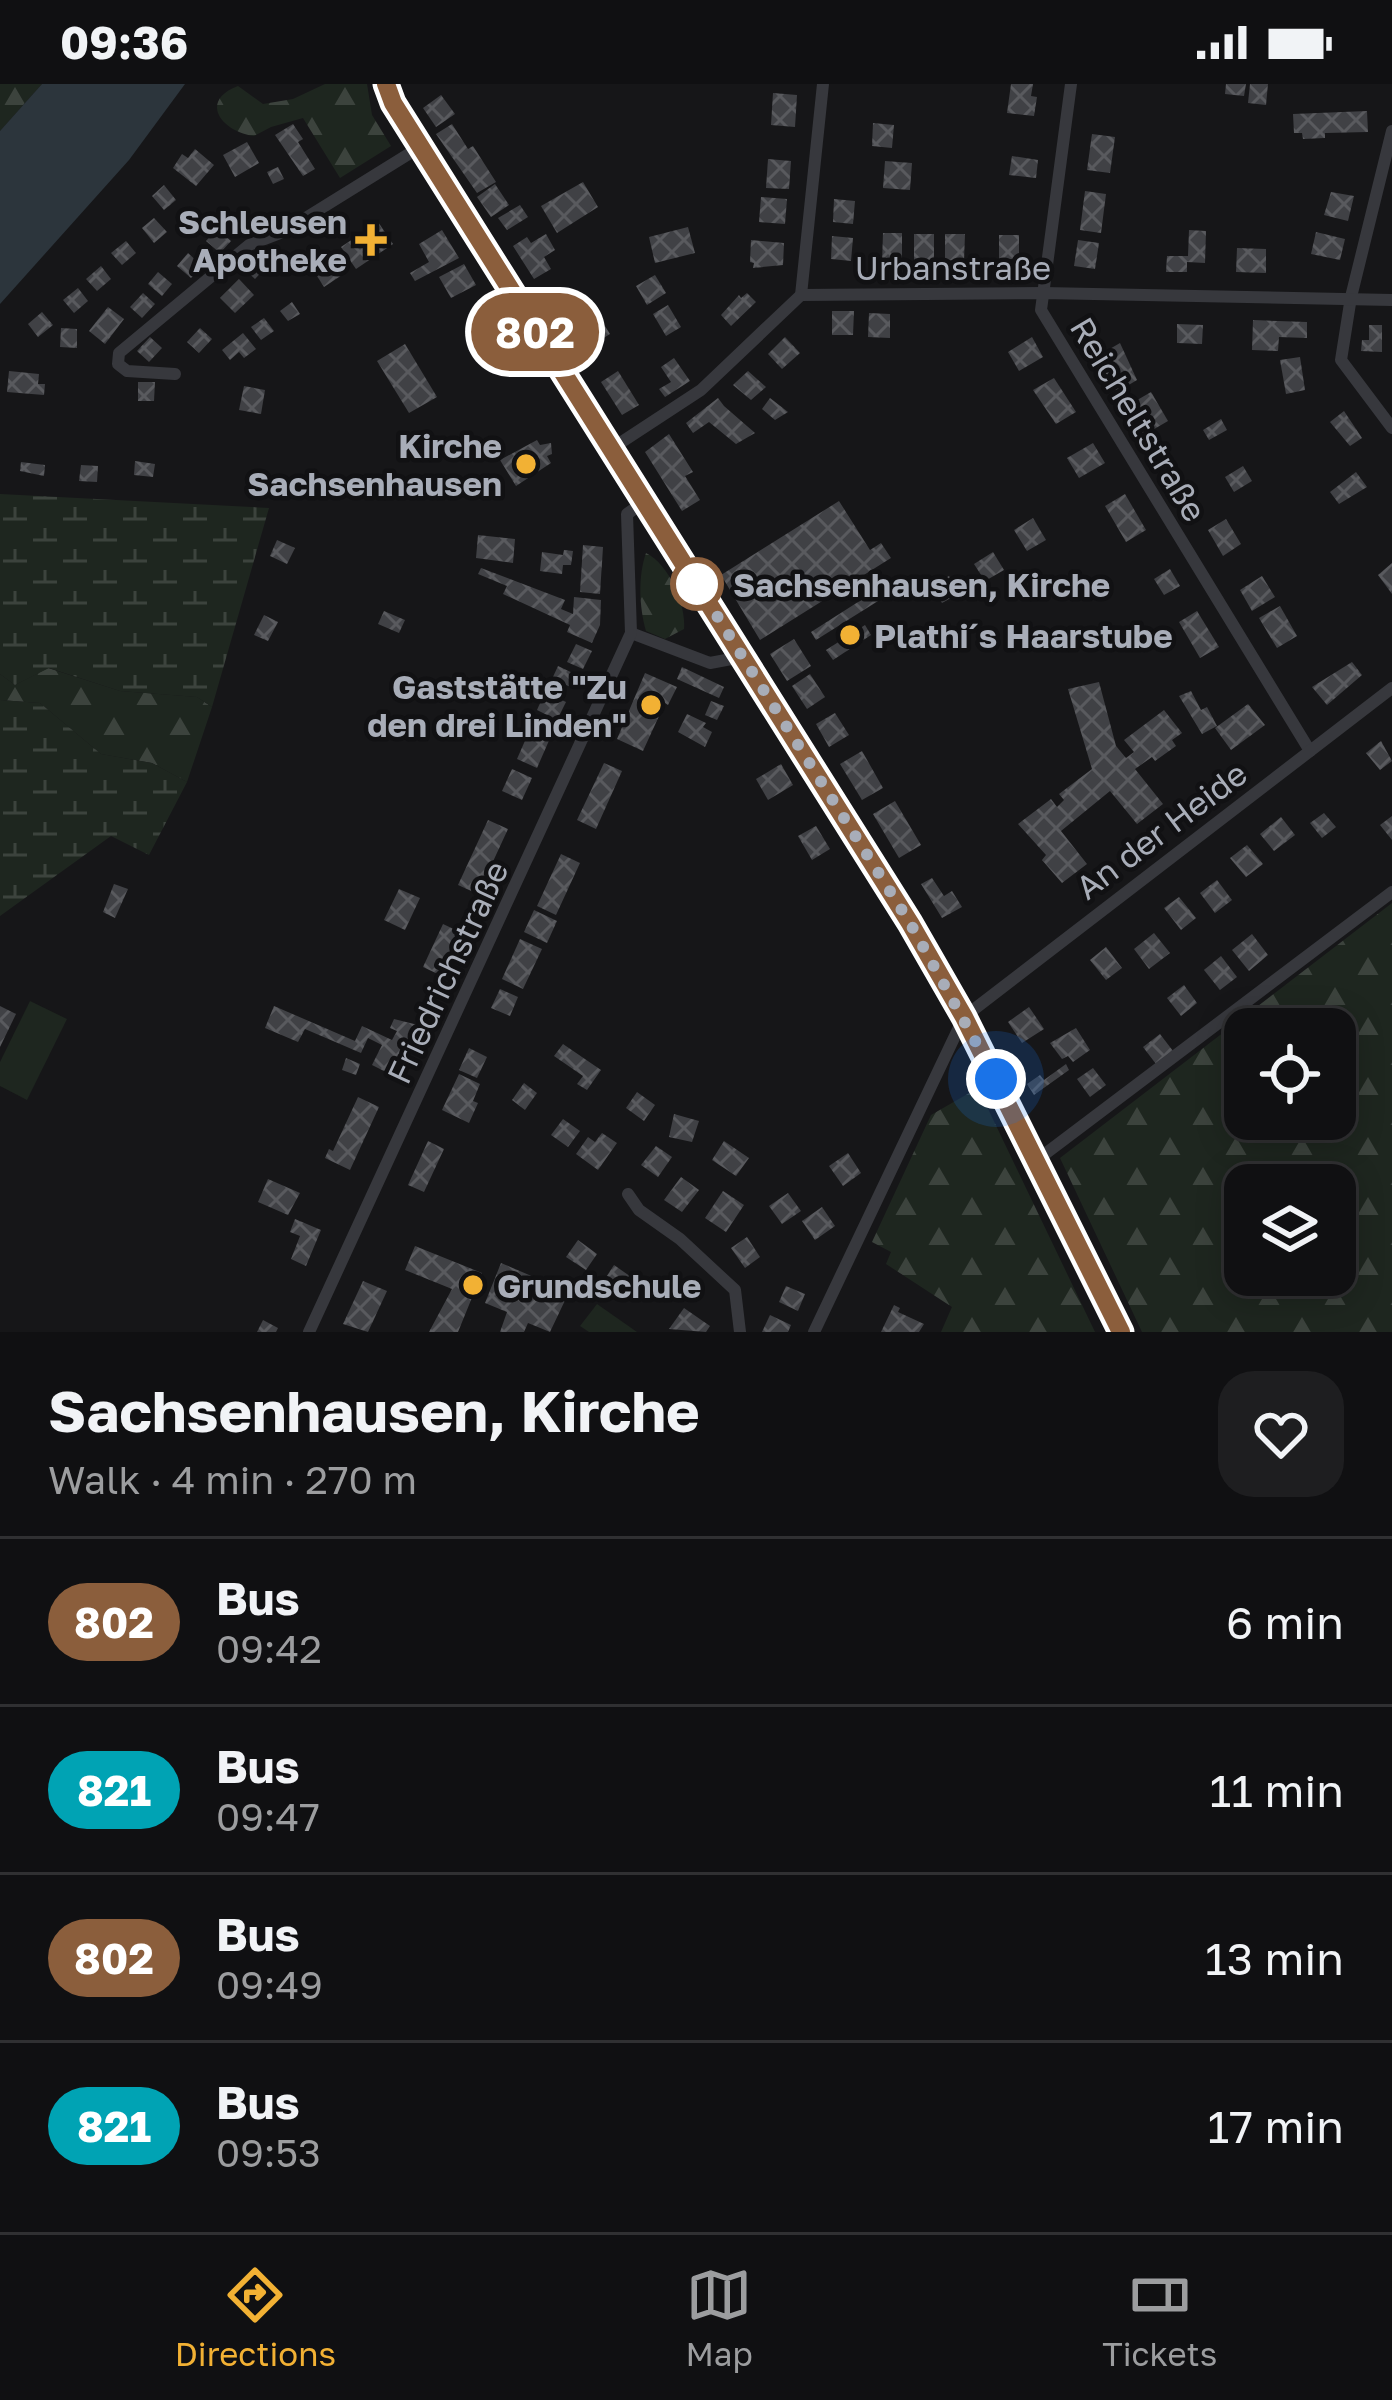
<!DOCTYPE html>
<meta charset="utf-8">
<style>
:root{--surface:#101012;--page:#1e1e20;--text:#f1f3f6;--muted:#9c9d9f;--line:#303032;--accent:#f2b134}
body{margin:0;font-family:"Golos Text",sans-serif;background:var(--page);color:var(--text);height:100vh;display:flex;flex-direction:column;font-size:45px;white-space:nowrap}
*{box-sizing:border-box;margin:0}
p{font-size:39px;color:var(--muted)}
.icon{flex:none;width:66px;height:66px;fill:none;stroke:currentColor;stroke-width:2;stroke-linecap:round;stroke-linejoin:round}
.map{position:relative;height:1248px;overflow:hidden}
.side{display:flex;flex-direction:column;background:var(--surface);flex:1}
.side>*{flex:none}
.badge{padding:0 24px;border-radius:39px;font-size:42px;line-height:78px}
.fabs{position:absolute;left:1224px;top:924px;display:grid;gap:24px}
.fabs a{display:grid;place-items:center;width:132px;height:132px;border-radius:24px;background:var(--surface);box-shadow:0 6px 30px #0003,0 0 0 3px var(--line);font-size:60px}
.you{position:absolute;width:60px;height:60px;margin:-30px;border:9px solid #fff;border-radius:50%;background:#1a73e8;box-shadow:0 0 0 18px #1a73e833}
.map>.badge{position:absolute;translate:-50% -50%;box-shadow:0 0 0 6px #fff}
.round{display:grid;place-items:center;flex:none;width:126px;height:126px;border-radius:36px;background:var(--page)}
.head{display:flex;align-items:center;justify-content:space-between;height:204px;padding:0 48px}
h1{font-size:57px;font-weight:700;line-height:90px}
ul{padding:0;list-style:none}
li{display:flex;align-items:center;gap:36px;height:168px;padding:0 48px;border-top:3px solid var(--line)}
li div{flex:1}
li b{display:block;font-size:45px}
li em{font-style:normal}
li .badge{min-width:132px;font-weight:700;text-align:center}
.status{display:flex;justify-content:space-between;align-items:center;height:84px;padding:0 60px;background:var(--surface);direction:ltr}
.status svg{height:33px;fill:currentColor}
.dock{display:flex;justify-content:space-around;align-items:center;height:168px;border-top:3px solid var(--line);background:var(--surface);font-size:33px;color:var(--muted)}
.dock a{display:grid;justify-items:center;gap:6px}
.dock .current{color:var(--accent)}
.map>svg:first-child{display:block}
.forest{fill:url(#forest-firs);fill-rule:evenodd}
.wetland{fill:url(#wetland-marsh)}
.pitch{fill:#1e261f}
.water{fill:#2c353c}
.building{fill:url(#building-cross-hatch)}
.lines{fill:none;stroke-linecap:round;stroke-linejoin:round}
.street{stroke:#37383d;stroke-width:12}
.secondary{stroke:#45474d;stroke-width:16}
.line-casing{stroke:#fff;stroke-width:27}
.line{stroke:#8b5e3c;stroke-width:18}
.walk{stroke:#a8adb8;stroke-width:12;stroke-dasharray:0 21.6}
.poi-dot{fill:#f2b134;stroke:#111113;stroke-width:4.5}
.stop-dot{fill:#fff;stroke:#8b5e3c;stroke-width:6}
.labels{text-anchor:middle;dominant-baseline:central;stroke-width:9;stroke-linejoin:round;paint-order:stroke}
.poi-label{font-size:33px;font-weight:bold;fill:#a8adb8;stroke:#111113;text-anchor:end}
.street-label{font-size:33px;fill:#a8adb8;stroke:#111113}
.stop-label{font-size:33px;font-weight:bold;fill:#a8adb8;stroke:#111113;text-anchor:start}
</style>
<div class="status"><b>09:36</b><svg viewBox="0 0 49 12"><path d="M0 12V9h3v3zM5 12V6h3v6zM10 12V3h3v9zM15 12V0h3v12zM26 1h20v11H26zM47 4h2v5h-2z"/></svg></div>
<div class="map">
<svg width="1392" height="1248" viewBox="0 0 1392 1248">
<defs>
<pattern id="forest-firs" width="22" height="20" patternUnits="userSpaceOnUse" patternTransform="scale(3)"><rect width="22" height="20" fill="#1e261f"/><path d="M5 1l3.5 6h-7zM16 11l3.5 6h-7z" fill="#3c433d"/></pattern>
<pattern id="wetland-marsh" width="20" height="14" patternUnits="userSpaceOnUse" patternTransform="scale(3)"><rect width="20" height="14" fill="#1e261f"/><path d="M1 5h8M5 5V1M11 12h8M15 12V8" fill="none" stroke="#3c433d"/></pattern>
<pattern id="building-cross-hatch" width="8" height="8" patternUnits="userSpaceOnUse" patternTransform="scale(3)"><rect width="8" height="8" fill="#404145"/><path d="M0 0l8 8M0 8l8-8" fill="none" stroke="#595a5e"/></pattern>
</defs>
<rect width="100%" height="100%" fill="#161618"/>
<g class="forest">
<polygon points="0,0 42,0 0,47"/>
<path d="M325 0H367L372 31 391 62 340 94 303 34 271 43 254 52C222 48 198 17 238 2L263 20 293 15Z"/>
<path d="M646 469C669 480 686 521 684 545L665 555 646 547C639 523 638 492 646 469Z"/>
<polygon points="48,584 120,607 197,613 212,623 187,698 152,679 101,670 40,619 0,616 0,590 15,601"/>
<path d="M1392 819V1248H1142L1060 1074ZM1245 945H1335V1035H1245ZM1245 1101H1335V1191H1245Z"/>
<polygon points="978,1004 1095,1248 941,1248 952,1223 886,1180 891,1168 872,1158 931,1031"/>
</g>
<g class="wetland">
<polygon points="0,410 269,424 212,623 197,613 120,607 49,584 15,601 0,590"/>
<polygon points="0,616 40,619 101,670 152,679 187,698 149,771 111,752 0,832"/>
</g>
<g class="pitch">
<polygon points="30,917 67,935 27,1016 0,1002 0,978"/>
<polygon points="597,1220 637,1248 589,1248 580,1242"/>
</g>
<polygon class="water" points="42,0 185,0 129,76 0,220 0,47"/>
<g class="building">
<polygon points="1011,0 1033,0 1031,12 1037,13 1034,32 1007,29"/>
<polygon points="1226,0 1246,0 1244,12 1225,10"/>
<polygon points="1250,0 1268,0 1266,21 1248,19"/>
<polygon points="773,9 797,11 795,43 771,41"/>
<polygon points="441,11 455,30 436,43 423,24"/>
<polygon points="1367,27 1368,48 1325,49 1325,54 1303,55 1302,49 1294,49 1293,30"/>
<polygon points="873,39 894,41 892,64 872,62"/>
<polygon points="293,40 303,55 298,58 315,85 303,92 275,51"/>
<polygon points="452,40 468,65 473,62 496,98 477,109 436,50"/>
<polygon points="1092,50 1115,53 1110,89 1087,86"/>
<polygon points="247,58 259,79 235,93 223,71"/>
<polygon points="195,65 214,81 196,102 173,84 182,70 188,74"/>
<polygon points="1012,72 1038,76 1036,94 1009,91"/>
<polygon points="768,75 791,77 789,105 766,104"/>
<polygon points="885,77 912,79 910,106 883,104"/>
<polygon points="278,83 284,95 273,100 267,88"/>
<polygon points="583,98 598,123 557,149 541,122"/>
<polygon points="495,100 509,121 491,133 477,113"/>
<polygon points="164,101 176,116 164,126 152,112"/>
<polygon points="1085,107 1106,110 1101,149 1080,146"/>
<polygon points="1331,108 1354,112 1348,137 1324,131"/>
<polygon points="761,113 787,115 785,140 759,138"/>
<polygon points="834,115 855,117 853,140 833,138"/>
<polygon points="520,121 528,133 507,146 498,134"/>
<polygon points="154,134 167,148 154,159 142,144"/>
<polygon points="378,138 393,160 356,185 341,163"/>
<polygon points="688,143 695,169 655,179 649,153"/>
<polygon points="217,145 231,157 220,169 206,157"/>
<polygon points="442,146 459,174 415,197 410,189 429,178 419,160"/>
<polygon points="1189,146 1206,147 1205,179 1187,178 1187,188 1166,188 1167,172 1188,172"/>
<polygon points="1316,148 1345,155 1340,176 1311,170"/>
<polygon points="883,149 902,149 902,179 882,179"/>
<polygon points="546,150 555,166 544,173 551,185 534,195 513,162 527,153 531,159"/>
<rect x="914" y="150" width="20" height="26"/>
<polygon points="945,150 965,150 964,177 945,176"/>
<rect x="999" y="151" width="20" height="24"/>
<polygon points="832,152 853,154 851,177 831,175"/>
<polygon points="751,156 784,159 783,181 753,184 754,179 750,178"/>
<polygon points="1078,156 1099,159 1095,185 1074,182"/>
<polygon points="126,157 136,169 122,181 111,169"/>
<polygon points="1237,164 1266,165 1266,189 1236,188"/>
<polygon points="188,169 202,182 191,194 177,182"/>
<polygon points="256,170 268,181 255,195 243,184"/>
<polygon points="328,170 342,191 324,203 310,181"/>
<polygon points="464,180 476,201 451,214 439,193"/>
<polygon points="101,182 111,195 97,207 86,195"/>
<polygon points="158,188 172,200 162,212 148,200"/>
<polygon points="655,191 666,209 647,221 636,202"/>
<polygon points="239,195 254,211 235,229 220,214"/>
<polygon points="78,204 88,217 74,229 63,216"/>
<polygon points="569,205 590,239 600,234 610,250 581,268 550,218"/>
<polygon points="143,209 155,220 142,234 130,223"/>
<polygon points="747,209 756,218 731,242 721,231 739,211 741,214"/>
<polygon points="292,218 300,230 288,237 280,227"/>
<polygon points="668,221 681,243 666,252 653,230"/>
<polygon points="108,223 124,235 105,260 89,247"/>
<polygon points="832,227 854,227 853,251 832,251"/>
<polygon points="42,228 53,241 38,253 28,240"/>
<polygon points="869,229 890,230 890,254 868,253"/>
<polygon points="264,234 274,247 261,256 251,243"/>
<polygon points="1253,236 1307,238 1307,254 1279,253 1278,267 1252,266"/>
<polygon points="1177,240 1203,241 1202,260 1177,259"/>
<polygon points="1369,241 1382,241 1382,268 1361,267 1362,256 1369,256"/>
<polygon points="61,244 77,245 77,264 60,263"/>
<polygon points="200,244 212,255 199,269 187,258"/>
<polygon points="243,249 256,265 244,274 239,268 230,276 222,266"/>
<polygon points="150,253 162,264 149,278 137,267"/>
<polygon points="785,253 800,269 782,285 768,270"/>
<polygon points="1032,253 1043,273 1019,287 1008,268"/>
<polygon points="1120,259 1137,296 1117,308 1096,273"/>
<polygon points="405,260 437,313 409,329 377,277"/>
<polygon points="1300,273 1305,306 1286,310 1280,276"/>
<polygon points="674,274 690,297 665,313 659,305 671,298 661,283"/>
<polygon points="9,287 39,290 38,300 45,300 44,311 7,308"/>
<polygon points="618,287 639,321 622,331 601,298"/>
<polygon points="748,287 766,303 751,316 733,301"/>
<polygon points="1054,294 1076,328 1056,340 1033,306"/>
<polygon points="138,298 155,298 154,317 138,317"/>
<polygon points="244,302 265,306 261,330 239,326"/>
<polygon points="1151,308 1168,337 1144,351 1127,322"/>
<polygon points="718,314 724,322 755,349 736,360 709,338 693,349 686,339"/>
<polygon points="770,314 788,328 775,336 762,325"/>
<polygon points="1344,327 1362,354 1350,362 1330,338"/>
<polygon points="1221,335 1227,346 1209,356 1203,346"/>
<polygon points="669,350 693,388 685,392 700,416 682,427 645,368"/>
<polygon points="537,356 540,361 551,359 552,370 547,372 551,379 516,402 500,376"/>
<polygon points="1093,359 1105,379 1079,394 1067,374"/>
<polygon points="135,377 155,380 153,393 134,391"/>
<polygon points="21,378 45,381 44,392 20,387"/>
<polygon points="81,381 98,382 97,398 79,397"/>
<polygon points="1243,382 1252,397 1234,408 1225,393"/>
<polygon points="1356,388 1367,403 1339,420 1330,408"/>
<polygon points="1125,410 1146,446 1126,458 1105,422"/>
<polygon points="839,417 870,466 881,459 891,474 760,556 721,491"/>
<polygon points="1033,434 1046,456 1027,467 1014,446"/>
<polygon points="1226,435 1241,460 1223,472 1208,446"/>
<polygon points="478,451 515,455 513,479 476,474"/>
<polygon points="277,456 295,464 287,480 270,472"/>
<polygon points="583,461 603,463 600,510 580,508"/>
<polygon points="564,466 573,467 571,481 563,481 562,490 540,487 542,468 563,471"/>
<polygon points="993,468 1004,486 985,497 974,480"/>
<polygon points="1392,479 1392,510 1378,491"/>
<polygon points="481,484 565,516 561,525 573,530 574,513 601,516 600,541 592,559 567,548 570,541 503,510 507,502 478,490"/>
<polygon points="1170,485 1180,502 1164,511 1154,495"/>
<polygon points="949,492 959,509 942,519 931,502"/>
<polygon points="1262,492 1275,513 1252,527 1240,506"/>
<polygon points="880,504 886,512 816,556 811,548"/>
<polygon points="1280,522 1297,552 1277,564 1259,534"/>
<polygon points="384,527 405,536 399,549 378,540"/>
<polygon points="1197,527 1219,563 1200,574 1179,538"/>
<polygon points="264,531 278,538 268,557 254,551"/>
<polygon points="865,541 871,551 833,576 826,566"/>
<polygon points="794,555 811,582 787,597 770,570"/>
<polygon points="576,560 592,567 583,585 567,578"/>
<polygon points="1352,578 1362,591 1327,621 1312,603"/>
<polygon points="558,582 579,592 573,604 552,595"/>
<polygon points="682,583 724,603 719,614 677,595"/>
<polygon points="645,589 677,603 668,621 665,619 643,667 617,655"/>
<polygon points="810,590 825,613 807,625 792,602"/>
<polygon points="1099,598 1116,662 1126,674 1134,668 1124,656 1164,626 1182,649 1172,656 1176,662 1155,677 1152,673 1135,685 1163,720 1137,740 1110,707 1061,747 1087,780 1062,799 1042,776 1046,771 1018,740 1051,715 1057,723 1064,716 1059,710 1092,685 1068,605"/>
<polygon points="1191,607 1201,626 1207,623 1217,642 1202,650 1179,612"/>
<polygon points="545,608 566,618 557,636 537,626"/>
<polygon points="711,617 724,622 717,636 705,631"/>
<polygon points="1248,620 1265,641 1231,666 1215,644"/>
<polygon points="835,629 849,651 829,663 816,640"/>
<polygon points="687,630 706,639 703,643 712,648 705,663 678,648"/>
<polygon points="531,643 551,652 537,684 517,675"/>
<polygon points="1381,657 1392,677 1380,686 1366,669"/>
<polygon points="862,667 883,704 862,716 840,680"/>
<polygon points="604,679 622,687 596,745 577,736"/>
<polygon points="781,680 793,701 768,716 756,695"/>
<polygon points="512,685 532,694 522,716 502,707"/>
<polygon points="895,717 921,761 899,774 873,730"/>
<polygon points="1324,729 1336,743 1322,754 1310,739"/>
<polygon points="1392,732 1392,756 1380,741"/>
<polygon points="1281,733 1295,751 1274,767 1260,750"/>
<polygon points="488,736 508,745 478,810 458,801"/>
<polygon points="816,742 830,765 812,776 798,752"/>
<polygon points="1247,761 1263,780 1246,793 1230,774"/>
<polygon points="561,770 580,779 556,831 537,822"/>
<polygon points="932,794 944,812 952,807 962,823 942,834 921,800"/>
<polygon points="1217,796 1232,816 1215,829 1200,809"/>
<polygon points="114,800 128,805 115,834 103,828"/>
<polygon points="399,805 420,814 405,846 384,836"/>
<polygon points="1179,813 1196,834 1181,846 1164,824"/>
<polygon points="534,826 557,837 547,859 524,848"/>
<polygon points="443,840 462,849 442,892 423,883"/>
<polygon points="1154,849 1170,869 1149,885 1134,865"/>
<polygon points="1252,850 1268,871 1249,887 1232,866"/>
<polygon points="520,855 542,865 523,905 502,895"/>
<polygon points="1106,863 1122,884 1106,896 1090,876"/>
<polygon points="1221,872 1237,893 1220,906 1204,886"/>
<polygon points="1184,901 1197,919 1181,932 1167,914"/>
<polygon points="500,905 518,913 510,932 491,924"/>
<polygon points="0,922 16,930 0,963"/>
<polygon points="274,922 355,957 362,942 392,956 397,947 390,944 394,935 418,941 394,992 372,981 382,961 368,954 361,969 305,945 298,958 265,944"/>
<polygon points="1029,923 1044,945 1022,959 1008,938"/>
<polygon points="1076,944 1090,966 1073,978 1068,972 1062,975 1050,959"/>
<polygon points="1160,950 1173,967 1156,980 1143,963"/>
<polygon points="563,960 601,986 587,1006 577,1000 583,992 554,972"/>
<polygon points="469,964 487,973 477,994 459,986"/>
<polygon points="346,974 360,980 356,991 342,986"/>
<polygon points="1066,980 1069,986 1034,1011 1027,1000 1040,991 1044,996"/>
<polygon points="1093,984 1106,1001 1090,1013 1077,995"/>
<polygon points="459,990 480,1000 473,1017 478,1019 469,1039 442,1026"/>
<polygon points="524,999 537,1009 525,1026 512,1016"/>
<polygon points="637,1008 655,1021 644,1037 626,1024"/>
<polygon points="358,1013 379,1023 350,1086 325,1074 329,1065 333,1067"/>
<polygon points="674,1030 699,1037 692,1058 669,1053"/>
<polygon points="563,1035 580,1047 568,1063 551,1051"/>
<polygon points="602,1049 617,1059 598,1086 576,1070 588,1053 595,1058"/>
<polygon points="428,1057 444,1065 424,1108 408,1101"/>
<polygon points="724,1057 749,1074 736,1092 712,1076"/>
<polygon points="656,1062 672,1073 658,1093 641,1081"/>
<polygon points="848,1069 861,1089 843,1102 829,1082"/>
<polygon points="681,1093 699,1106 682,1128 664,1116"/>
<polygon points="268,1095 300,1109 288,1131 258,1118"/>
<polygon points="723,1107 744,1121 726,1148 705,1134"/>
<polygon points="788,1109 801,1127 782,1140 769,1122"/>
<polygon points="822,1123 835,1142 815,1156 802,1137"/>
<polygon points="295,1135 321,1146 306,1182 291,1175 300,1152 290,1148"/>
<polygon points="747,1153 760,1173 745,1184 731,1164"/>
<polygon points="578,1156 597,1170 586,1186 566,1173"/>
<polygon points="415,1162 482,1189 458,1248 429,1248 452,1205 405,1186"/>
<polygon points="501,1179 569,1208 550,1248 528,1239 524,1248 500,1248 507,1228 485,1219"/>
<polygon points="614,1181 634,1195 622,1211 603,1198"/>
<polygon points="363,1197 387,1207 368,1248 343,1240"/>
<polygon points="786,1202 805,1210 798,1227 779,1218"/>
<polygon points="894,1221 900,1224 898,1228 924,1240 919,1248 881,1248"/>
<polygon points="684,1224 710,1242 706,1248 669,1245"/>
<polygon points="770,1231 791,1241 788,1248 762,1248"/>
<polygon points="263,1236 278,1244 276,1248 257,1248"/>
</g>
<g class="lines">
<g class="street">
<polyline points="1071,0 1041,226 1310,667"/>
<polyline points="1392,47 1351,213 1341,276 1392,344"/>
<polyline points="801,211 823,0"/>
<polyline points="175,290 127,287 118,280 119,269 249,161 283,148 420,63"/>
<polyline points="611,365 701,306 801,211 1043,209 1392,216"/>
<polyline points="631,549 710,579 742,573"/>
<polyline points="1037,1076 1392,808"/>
<polyline points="628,1110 639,1126 680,1155 735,1206 740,1248"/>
<polyline points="309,1248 631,549 627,430 644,418"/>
<polyline points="814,1248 964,933 1392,604"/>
</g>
<polyline class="secondary" points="386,0 393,19 910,839 964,933 1121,1248"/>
</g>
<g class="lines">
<defs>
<polyline id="line" points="386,0 393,19 910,839 964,933 1121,1248"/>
</defs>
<use href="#line" class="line-casing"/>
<use href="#line" class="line"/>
<polyline class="walk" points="697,500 690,489 910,839 996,995"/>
</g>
<g class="poi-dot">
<path d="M365 138h12v12h12v12h-12v12h-12v-12h-12v-12h12z"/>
<circle cx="526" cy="380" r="12"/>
<circle cx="850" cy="551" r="12"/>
<circle cx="651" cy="621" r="12"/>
<circle cx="473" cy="1201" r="12"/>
</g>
<circle class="stop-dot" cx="697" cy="500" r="24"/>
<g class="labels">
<g class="poi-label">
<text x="347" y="137">Schleusen<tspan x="347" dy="38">Apotheke</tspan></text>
<text x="502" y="361">Kirche<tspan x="502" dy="38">Sachsenhausen</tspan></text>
<text x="874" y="551" text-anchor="start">Plathi´s Haarstube</text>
<text x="627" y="602">Gaststätte "Zu<tspan x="627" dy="38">den drei Linden"</tspan></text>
<text x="497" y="1201" text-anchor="start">Grundschule</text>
</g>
<g class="street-label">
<text x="953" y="183">Urbanstraße</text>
<text transform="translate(1139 335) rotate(59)">Reicheltstraße</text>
<text transform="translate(1161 746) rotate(-37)">An der Heide</text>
<text transform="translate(447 888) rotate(-65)">Friedrichstraße</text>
</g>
<g class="stop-label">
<text x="733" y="500">Sachsenhausen, Kirche</text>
</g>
</g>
</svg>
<div class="fabs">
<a><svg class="icon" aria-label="locate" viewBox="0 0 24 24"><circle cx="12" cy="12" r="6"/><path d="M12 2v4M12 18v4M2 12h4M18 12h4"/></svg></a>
<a><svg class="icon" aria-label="layers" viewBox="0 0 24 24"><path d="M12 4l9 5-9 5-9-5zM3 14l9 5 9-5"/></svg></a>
</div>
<div class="you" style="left:996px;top:995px"></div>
<b class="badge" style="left:535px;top:248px;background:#8b5e3c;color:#fff">802</b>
</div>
<section class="side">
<div class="head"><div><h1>Sachsenhausen, Kirche</h1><p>Walk · 4 min · 270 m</p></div><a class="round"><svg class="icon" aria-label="heart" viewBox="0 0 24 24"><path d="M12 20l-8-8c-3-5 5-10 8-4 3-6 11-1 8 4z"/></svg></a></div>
<ul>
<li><span class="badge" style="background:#8b5e3c;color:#fff">802</span><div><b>Bus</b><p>09:42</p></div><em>6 min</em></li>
<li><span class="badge" style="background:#00a3b4;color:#fff">821</span><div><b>Bus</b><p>09:47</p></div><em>11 min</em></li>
<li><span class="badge" style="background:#8b5e3c;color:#fff">802</span><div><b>Bus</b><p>09:49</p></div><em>13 min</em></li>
<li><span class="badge" style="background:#00a3b4;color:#fff">821</span><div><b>Bus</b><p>09:53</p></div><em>17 min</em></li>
</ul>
</section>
<nav class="dock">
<a class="current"><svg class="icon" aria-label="directions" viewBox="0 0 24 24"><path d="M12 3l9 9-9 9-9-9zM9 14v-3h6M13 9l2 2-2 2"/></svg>Directions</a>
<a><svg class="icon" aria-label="map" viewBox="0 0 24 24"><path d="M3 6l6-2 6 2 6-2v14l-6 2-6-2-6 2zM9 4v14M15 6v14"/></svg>Map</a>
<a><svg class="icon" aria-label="tickets" viewBox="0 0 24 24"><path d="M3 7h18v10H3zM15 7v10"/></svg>Tickets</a>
</nav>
